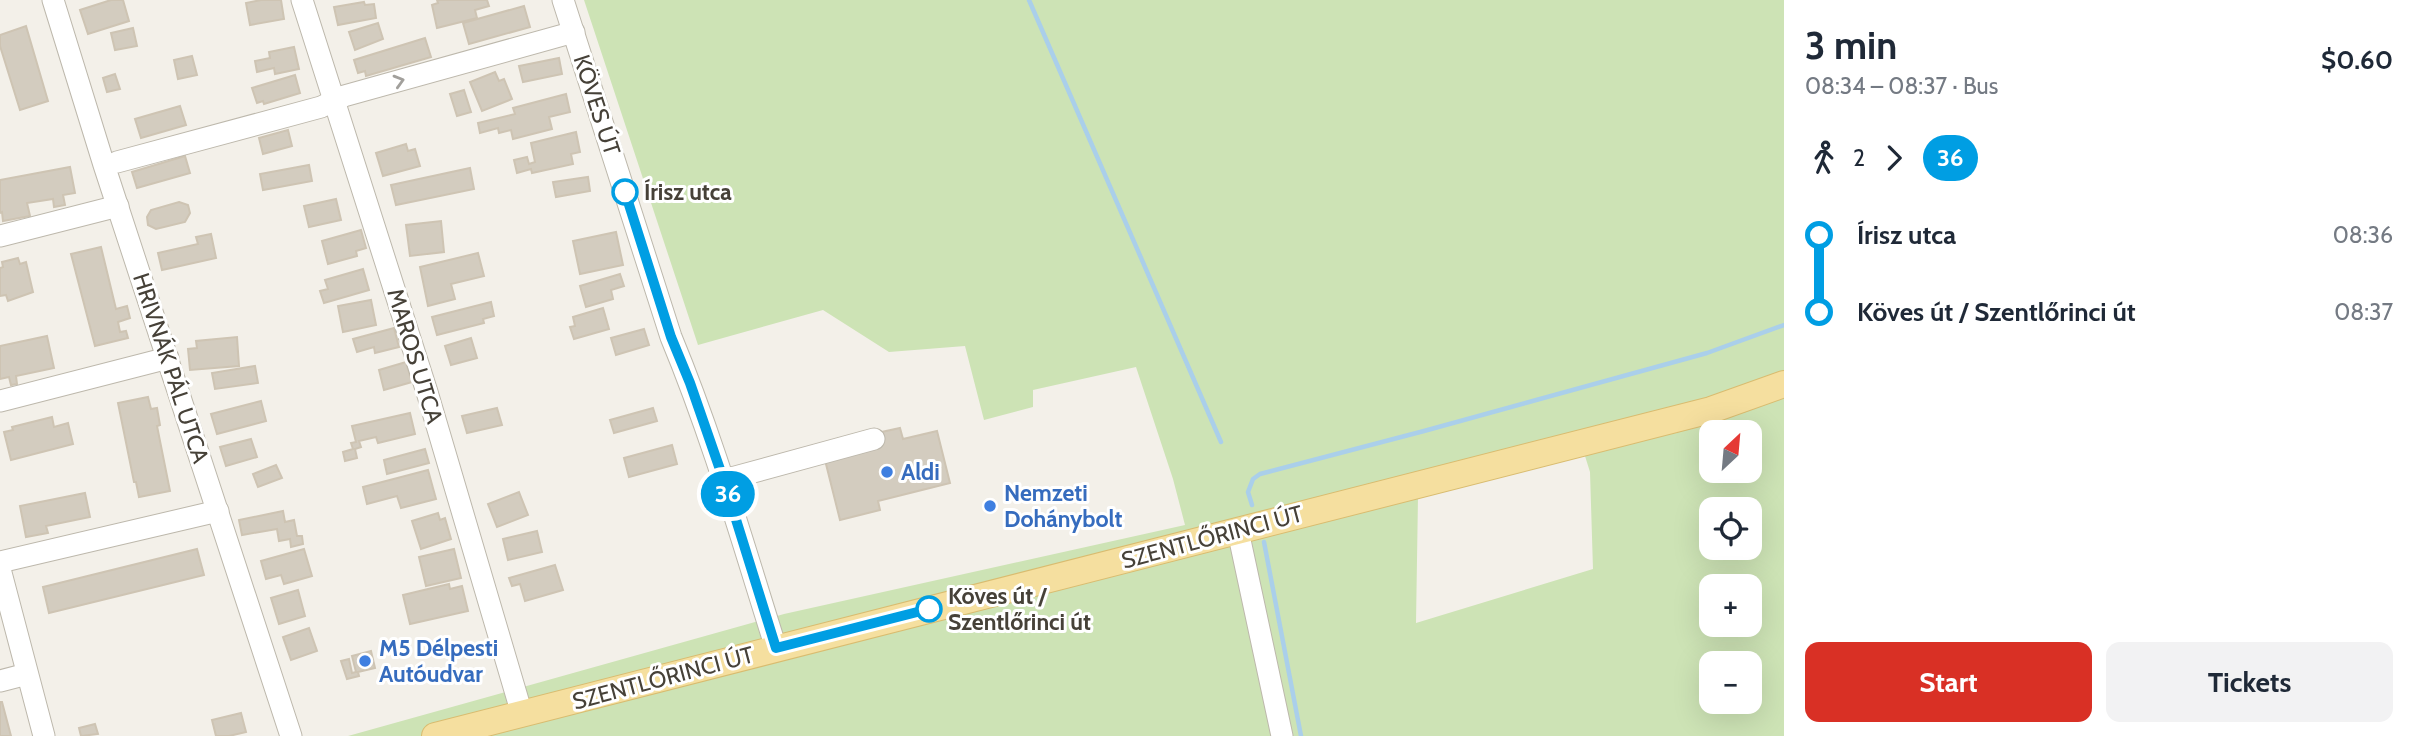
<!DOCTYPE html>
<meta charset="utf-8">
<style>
:root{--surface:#fff;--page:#f2f2f3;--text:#1f2937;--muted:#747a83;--accent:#d93025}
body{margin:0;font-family:Cabin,sans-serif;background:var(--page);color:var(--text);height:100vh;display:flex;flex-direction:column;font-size:26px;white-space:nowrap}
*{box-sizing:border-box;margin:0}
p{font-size:23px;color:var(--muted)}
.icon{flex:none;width:38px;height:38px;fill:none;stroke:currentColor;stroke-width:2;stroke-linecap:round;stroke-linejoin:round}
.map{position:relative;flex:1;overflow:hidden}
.sheet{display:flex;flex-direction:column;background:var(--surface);width:630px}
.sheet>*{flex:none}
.badge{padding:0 14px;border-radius:23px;font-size:24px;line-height:46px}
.needle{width:46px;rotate:26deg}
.buttons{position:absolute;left:1699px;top:420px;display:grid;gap:14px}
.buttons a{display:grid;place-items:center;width:63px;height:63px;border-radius:14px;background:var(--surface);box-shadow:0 7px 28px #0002;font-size:35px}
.map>.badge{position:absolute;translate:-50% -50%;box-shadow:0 0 0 4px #fff}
.legs{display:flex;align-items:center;gap:10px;height:77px;padding:0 21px;font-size:23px}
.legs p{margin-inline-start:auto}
.head{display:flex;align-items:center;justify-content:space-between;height:119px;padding:0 21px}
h1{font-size:38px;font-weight:700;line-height:52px}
.action{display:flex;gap:14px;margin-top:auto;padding:14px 21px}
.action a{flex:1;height:80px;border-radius:14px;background:var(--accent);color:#fff;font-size:28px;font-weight:700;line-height:80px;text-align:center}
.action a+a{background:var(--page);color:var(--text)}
ul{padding:0 21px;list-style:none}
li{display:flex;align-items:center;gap:24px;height:77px;font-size:26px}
li i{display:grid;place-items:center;width:10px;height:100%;margin:0 9px;background:currentColor}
li i::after{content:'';width:18px;height:18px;margin:-9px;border:5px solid;border-radius:50%;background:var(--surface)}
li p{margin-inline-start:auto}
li:first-child i{background:linear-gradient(#0000 50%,currentColor 0)}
li:last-child i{background:linear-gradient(currentColor 50%,#0000 0)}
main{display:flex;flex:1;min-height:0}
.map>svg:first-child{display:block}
.grass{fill:#cde3b5;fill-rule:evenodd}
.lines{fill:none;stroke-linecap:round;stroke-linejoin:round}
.stream{stroke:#aacfea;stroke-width:4.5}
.building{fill:#d3ccbf;stroke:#cec4b3;stroke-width:2}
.minor-casing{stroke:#bdb8ac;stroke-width:23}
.major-casing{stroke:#d9bc70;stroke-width:28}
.minor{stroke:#fff;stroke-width:21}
.major{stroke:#f5df9f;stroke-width:26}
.oneway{stroke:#a2a09c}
.line-1-casing{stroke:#fff;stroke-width:16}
.line-1{stroke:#009ee3;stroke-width:10}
.stop-1-dot{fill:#fff;stroke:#009ee3;stroke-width:3.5}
.shop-dot{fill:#3f7fe0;stroke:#fff;stroke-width:2.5}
.labels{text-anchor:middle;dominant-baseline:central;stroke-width:6;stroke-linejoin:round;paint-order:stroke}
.street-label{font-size:23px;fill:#464138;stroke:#fff}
.stop-label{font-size:23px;font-weight:bold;fill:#464138;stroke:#fff;text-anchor:start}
.shop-label{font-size:23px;font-weight:bold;fill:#366cbe;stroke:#fff;text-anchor:start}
</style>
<main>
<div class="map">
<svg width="1784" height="736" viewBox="0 0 1784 736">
<rect width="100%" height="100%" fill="#f3f0e9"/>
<path class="grass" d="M584 0H1784V736H348L784 614 1185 525 1173 479 1136 367 1033 390V407L984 420 965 346 889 352 823 310 698 345ZM1712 432H1750V471H1712ZM1585 456 1590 472 1593 569 1416 623 1418 497ZM1712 509H1750V548H1712ZM1712 586H1750V625H1712ZM1712 663H1750V702H1712Z"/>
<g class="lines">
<g class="stream">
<polyline points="1029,0 1221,442"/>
<polyline points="1252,505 1248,492 1253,479 1260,474 1424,431 1707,353 1784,325"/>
<polyline points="1264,542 1301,736"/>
</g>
</g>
<g class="building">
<polygon points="111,0 123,0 129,21 88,34 80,10"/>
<polygon points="261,0 281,0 284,19 250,25 246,3"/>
<polygon points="437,0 487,0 489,6 475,10 477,18 437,28 432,5 438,3"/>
<polygon points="364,2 365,5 374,4 376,18 338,25 334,7"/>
<polygon points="524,6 530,27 469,44 463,23"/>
<polygon points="378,23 383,39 355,50 349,32"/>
<polygon points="26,26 48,101 20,110 0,46 0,35"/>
<polygon points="133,28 137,46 115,50 111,33"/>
<polygon points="425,38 431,57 366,76 365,71 358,73 354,60"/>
<polygon points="294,47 299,69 275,74 274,68 257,72 255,61 270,58 269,52"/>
<polygon points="192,56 197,75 178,79 174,60"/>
<polygon points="559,58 562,74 523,82 519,66"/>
<polygon points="495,72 499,81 504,79 512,99 482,111 470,82"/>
<polygon points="115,74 120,89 107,92 103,78"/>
<polygon points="295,75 300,93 264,104 263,101 257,103 252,88"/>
<polygon points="464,90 471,112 457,116 450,94"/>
<polygon points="566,94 570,112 549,117 552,129 513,139 511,130 499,133 498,128 480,133 478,123 515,114 513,108"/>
<polygon points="180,106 186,125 141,138 135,119"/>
<polygon points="288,130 292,146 263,154 259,138"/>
<polygon points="576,132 580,152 571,154 573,164 532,173 531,169 517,173 514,160 527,157 529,164 535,162 531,143"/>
<polygon points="406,144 408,151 415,149 420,166 383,176 376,153"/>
<polygon points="185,156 190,173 137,188 132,172"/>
<polygon points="309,165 312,181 263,190 260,174"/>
<polygon points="70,167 75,193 63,195 65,205 54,207 53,199 27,203 30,216 3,221 2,212 0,213 0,180"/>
<polygon points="470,168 474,189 396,205 391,185"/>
<polygon points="588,177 590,191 556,197 553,182"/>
<polygon points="336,199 341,220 309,227 304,206"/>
<polygon points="179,202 188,205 190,213 185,222 156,229 148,225 147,217 151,210"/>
<polygon points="441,221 444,252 410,256 406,225"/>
<polygon points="361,230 366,248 356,251 357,256 328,264 322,241"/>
<polygon points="616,232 623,265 580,274 573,241"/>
<polygon points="211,234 216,258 162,270 158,253 198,244 196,237"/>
<polygon points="101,247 116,309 127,306 130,318 118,322 120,332 126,331 128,338 95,346 71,254"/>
<polygon points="478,253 484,276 451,284 455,299 428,306 420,267"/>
<polygon points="18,258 20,264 26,262 33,292 8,301 6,295 0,296 0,268 3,267 2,262"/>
<polygon points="363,269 369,290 324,303 320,291 328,289 325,280"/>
<polygon points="620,274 624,286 611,290 613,299 586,307 580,286"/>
<polygon points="371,300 376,325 343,332 338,306"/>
<polygon points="491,302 494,316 483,319 484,323 437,335 432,317"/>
<polygon points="603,308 609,329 574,339 570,327 575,326 573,317"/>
<polygon points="394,328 399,347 375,353 374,347 357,352 353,339"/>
<polygon points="644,329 649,345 616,355 611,338"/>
<polygon points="47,336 54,368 16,376 17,384 11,385 9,377 0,379 0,346"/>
<polygon points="237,337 239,366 190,370 188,349 197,348 196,341"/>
<polygon points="471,338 477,358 451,365 445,346"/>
<polygon points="406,362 412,382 384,390 379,370"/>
<polygon points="255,366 258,383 215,389 212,373"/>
<polygon points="148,397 151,409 157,408 160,425 157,426 170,491 139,497 136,482 134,482 118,403"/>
<polygon points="261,401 266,421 217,434 211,414"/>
<polygon points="497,408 502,425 467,433 462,416"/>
<polygon points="653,408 657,421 614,433 610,420"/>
<polygon points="410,413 415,434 378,443 376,437 359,441 361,447 355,449 357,458 345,461 343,452 353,449 351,443 356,442 352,426"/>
<polygon points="52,417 54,427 68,423 73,444 11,460 4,432 13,430 12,427"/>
<polygon points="900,428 903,439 937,431 950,483 878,501 880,510 840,520 825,460 877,433"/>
<polygon points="251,439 257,457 226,466 220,447"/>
<polygon points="672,445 677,464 629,477 624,458"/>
<polygon points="425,449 429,463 387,474 384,460"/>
<polygon points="276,465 282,478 258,487 253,474"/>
<polygon points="428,470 436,499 401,508 397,496 367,504 363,487"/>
<polygon points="519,492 528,515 497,527 488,504"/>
<polygon points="85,493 90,517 46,526 48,533 26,537 20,506"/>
<polygon points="283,511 285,522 294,520 297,536 302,536 303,544 291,547 290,539 279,541 277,529 242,535 239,520"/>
<polygon points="438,513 440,520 445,518 451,539 421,549 412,521"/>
<polygon points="537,531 542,552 508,560 503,539"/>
<polygon points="197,549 204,575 49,613 43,587"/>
<polygon points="304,549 312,576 284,584 281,575 266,579 261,561"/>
<polygon points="454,549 461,578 426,586 419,557"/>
<polygon points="555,565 563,590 525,601 520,584 512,586 509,578"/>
<polygon points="449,584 450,589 462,586 468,611 410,624 403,595"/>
<polygon points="298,590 305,616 279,624 271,598"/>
<polygon points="309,628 317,651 291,660 283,637"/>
<polygon points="371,651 375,668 358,672 359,676 347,679 341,661 349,659 352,673 356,672 352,656"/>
<polygon points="0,702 2,702 11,736 0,736"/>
<polygon points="241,713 246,732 229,736 216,736 212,720"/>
<polygon points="95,724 98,734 81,736 79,728"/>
</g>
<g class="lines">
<defs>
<g id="minor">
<polyline points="53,0 104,165 291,736"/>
<polyline points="302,0 427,392 522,714"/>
<path d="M563 0 671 337C713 438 743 544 776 648"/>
<polyline points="117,162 321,107 344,96 574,32"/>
<polyline points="0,236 118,206"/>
<polyline points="0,401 168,358"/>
<polyline points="724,480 874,439"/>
<polyline points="1238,531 1282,736"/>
<polyline points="0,562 218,511"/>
<polyline points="0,569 44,736"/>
<polyline points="0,681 27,674"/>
</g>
<polyline id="major" points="435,736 1711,410 1784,384"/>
</defs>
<use href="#minor" class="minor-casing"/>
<use href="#major" class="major-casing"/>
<use href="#minor" class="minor"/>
<use href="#major" class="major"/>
</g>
<defs><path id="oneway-chevron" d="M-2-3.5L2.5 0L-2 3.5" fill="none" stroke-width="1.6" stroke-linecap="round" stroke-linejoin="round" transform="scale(1.75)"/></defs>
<use class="oneway" href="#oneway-chevron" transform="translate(399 81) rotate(-16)"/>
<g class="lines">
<defs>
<polyline id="line-1" points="625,192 671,337 690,383 724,481 776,648 929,609"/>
</defs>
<use href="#line-1" class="line-1-casing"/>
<use href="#line-1" class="line-1"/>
</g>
<g class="stop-1-dot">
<circle cx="625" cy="192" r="12"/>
<circle cx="929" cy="609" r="12"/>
</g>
<g class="shop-dot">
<circle cx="887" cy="472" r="7"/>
<circle cx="990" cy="506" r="7"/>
<circle cx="365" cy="661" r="7"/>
</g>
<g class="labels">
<g class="street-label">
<text transform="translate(597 105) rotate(72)">KÖVES ÚT</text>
<text transform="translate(415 356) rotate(73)">MAROS UTCA</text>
<text transform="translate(171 368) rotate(72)">HRIVNÁK PÁL UTCA</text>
<text transform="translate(1212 537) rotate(-15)">SZENTLŐRINCI ÚT</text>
<text transform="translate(663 678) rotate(-15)">SZENTLŐRINCI ÚT</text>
</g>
<g class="stop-label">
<text x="644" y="192">Írisz utca</text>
<text x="948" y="596">Köves út /<tspan x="948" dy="26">Szentlőrinci út</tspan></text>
</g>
<g class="shop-label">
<text x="901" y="472">Aldi</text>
<text x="1004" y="493">Nemzeti<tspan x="1004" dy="26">Dohánybolt</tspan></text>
<text x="379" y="648">M5 Délpesti<tspan x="379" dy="26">Autóudvar</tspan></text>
</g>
</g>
</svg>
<div class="buttons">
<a><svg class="needle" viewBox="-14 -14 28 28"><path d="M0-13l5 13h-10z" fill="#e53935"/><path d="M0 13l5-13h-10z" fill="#747a83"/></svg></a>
<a><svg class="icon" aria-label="locate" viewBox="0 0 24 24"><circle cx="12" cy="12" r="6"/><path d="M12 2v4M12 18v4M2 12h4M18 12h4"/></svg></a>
<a>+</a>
<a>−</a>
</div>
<b class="badge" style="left:728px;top:494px;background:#009ee3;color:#fff">36</b>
</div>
<section class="sheet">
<div class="head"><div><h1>3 min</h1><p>08:34 – 08:37 · Bus</p></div><b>$0.60</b></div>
<div class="legs"><svg class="icon" aria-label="walk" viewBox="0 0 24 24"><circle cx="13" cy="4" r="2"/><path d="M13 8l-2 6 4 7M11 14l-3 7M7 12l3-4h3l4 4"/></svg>2<svg class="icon" aria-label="forward" viewBox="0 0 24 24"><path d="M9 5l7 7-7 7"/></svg><b class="badge" style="background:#009ee3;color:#fff">36</b></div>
<ul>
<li><i style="color:#009ee3"></i><b>Írisz utca</b><p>08:36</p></li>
<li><i style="color:#009ee3"></i><b>Köves út / Szentlőrinci út</b><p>08:37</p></li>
</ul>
<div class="action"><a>Start</a><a>Tickets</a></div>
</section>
</main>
